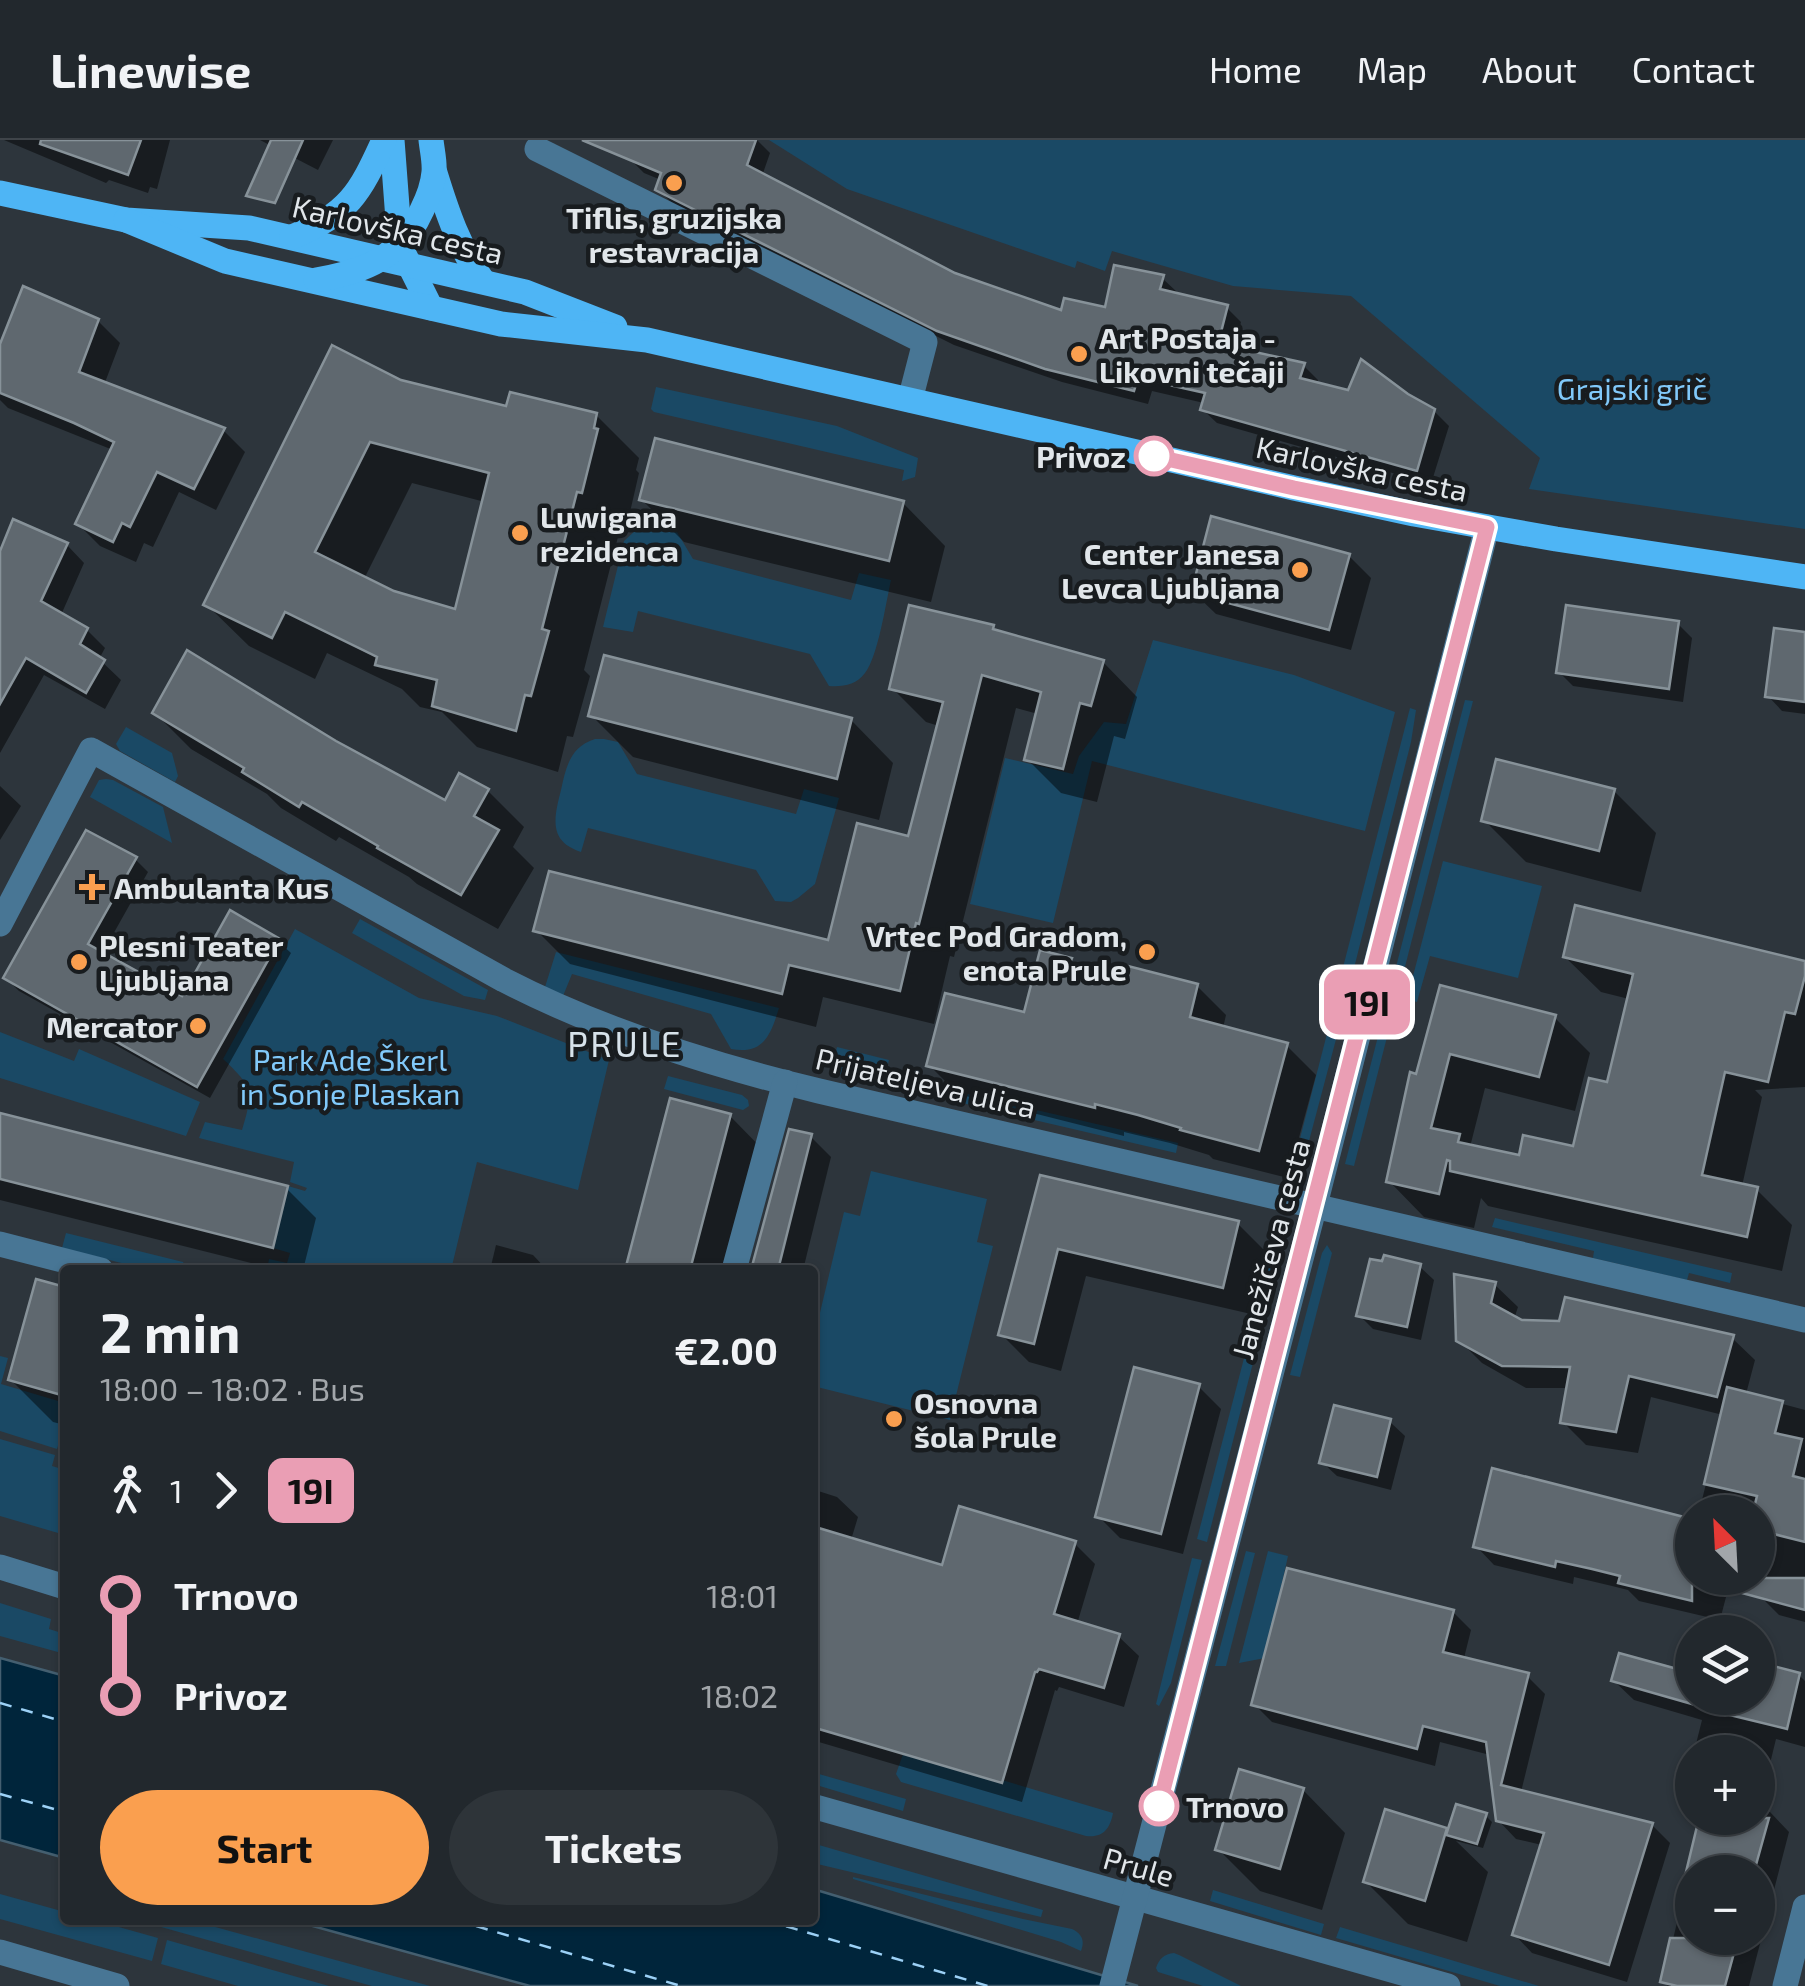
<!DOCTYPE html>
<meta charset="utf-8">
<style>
:root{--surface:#22282d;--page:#2e3439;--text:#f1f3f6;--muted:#a2a6aa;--line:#3f4449;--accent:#fa9f4f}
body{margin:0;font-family:"Exo 2",sans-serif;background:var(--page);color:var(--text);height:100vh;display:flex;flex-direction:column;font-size:38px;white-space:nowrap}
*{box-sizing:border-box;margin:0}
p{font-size:32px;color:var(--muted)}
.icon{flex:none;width:55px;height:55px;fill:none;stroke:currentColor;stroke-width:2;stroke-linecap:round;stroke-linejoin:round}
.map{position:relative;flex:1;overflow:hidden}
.side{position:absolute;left:60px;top:1125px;width:758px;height:660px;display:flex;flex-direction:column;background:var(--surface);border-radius:10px;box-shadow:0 2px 8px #0004,0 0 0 2px var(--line)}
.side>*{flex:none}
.badge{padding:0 20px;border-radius:15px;font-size:35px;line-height:65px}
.needle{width:65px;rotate:336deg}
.controls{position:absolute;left:1675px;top:1355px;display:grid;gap:20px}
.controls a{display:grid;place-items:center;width:100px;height:100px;border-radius:50%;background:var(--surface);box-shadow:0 2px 8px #0004,0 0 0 2px var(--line);font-size:50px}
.map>.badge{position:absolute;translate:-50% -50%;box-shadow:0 0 0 5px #fff}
.legs{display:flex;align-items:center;gap:15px;height:110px;padding:0 40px;font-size:32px}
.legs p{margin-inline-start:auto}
.summary{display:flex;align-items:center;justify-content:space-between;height:170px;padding:0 40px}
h1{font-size:55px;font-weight:700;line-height:75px}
.button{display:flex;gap:20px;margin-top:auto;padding:20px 40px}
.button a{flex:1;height:115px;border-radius:60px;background:var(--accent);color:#111;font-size:40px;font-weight:700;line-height:115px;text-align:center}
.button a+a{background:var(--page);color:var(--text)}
ul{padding:0 40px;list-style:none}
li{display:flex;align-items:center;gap:35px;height:100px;font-size:38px}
li i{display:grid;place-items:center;width:15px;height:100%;margin:0 12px;background:currentColor}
li i::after{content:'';width:25px;height:25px;margin:-12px;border:8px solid;border-radius:50%;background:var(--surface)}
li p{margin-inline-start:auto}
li:first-child i{background:linear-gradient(#0000 50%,currentColor 0)}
li:last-child i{background:linear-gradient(currentColor 50%,#0000 0)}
header{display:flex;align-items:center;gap:60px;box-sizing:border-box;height:140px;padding:0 50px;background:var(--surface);border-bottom:2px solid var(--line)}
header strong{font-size:48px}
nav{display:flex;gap:55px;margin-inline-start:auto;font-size:35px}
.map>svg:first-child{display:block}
.green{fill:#1a4965}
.water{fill:#00253b;stroke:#445f70;stroke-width:2.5}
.shadow{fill:#0007;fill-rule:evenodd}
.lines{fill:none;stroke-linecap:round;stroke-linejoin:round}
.ferry{stroke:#9cd1f6;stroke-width:2.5;stroke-dasharray:12 10;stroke-linecap:butt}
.building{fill:#5f686f;stroke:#879299;stroke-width:2.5;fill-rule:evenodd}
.minor{stroke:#487695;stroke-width:25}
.major{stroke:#4eb5f5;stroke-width:25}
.line-1-casing{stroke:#fff;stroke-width:22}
.line-1{stroke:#ea9eb4;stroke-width:15}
.poi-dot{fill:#fa9f4f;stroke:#181c1f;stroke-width:4}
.stop-1-dot{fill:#fff;stroke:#ea9eb4;stroke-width:5}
.labels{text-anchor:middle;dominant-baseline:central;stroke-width:9;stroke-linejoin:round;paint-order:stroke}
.poi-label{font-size:30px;font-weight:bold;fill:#e1e6ea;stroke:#181c1f;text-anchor:start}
.street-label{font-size:30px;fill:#e1e6ea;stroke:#181c1f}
.park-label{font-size:30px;fill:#81c9fa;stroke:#181c1f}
.stop-label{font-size:30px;font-weight:bold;fill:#e1e6ea;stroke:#181c1f;text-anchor:end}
.quarter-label{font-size:35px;letter-spacing:2.5px;fill:#d7e2ea;stroke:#181c1f}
</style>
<header>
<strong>Linewise</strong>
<nav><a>Home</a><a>Map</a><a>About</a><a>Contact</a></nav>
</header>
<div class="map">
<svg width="1805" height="1846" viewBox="0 0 1805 1846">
<rect width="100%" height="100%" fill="#2d353c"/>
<g class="green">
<polygon points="769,0 1805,0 1805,389 1529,349 1540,318 1351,156 1233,146 1112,111 1105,131 1077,121 1075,128 847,49"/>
<polygon points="656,247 837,286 918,318 915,337 902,341 904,330 654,272 651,269"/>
<path d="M655 383 674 387 693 419 851 460 859 433 891 440C886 462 878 517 865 533 856 545 843 547 829 546L810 514 638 471 633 492 603 487 624 401 638 388Z"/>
<polygon points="1153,500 1294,535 1395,572 1365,691 1092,621 1053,783 970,764 1005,618 1073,634 1079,616 1104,582 1126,584"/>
<polygon points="1465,560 1473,561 1354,1026 1345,1024"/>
<polygon points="1410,568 1416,570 1411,602 1351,840 1340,839"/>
<polygon points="126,587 172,613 178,636 175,642 120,611 116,604"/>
<path d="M595 599H604L618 602 637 634 796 674 804 649 839 658 815 744 798 758 791 762 775 761 756 730 588 688 581 712C548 701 554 678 561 650 566 627 570 607 595 599Z"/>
<polygon points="106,639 113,640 163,667 172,703 90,657 99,640"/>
<polygon points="1443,721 1542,746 1518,838 1430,816 1417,862 1407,859"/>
<polygon points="360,779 488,850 485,860 464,856 352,793"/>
<path d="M295 789 419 858 497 876 609 920 578 1050 477 1022 451 1130H267L269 1119 287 1123 290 1113 273 1108 288 1046 305 1051 307 1048 290 1042 294 1022 199 998 205 982 242 990C254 951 252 946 223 919Z"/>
<path d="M556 812 779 868C771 894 764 915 731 909L711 874 572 834 563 856 545 847Z"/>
<polygon points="1337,855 1347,858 1305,1016 1296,1014"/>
<polygon points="0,892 74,921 79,909 200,962 186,996 0,938"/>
<polygon points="837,907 889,920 883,944 831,932"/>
<polygon points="668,936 742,955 748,960 749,966 743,970 664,949"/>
<polygon points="904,939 1178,1003 1176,1013 902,949"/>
<polygon points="871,1031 987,1059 977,1102 993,1106 950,1280 813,1246 813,1202 844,1072 860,1076"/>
<polygon points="1495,1078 1732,1133 1730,1143 1689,1133 1687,1140 1593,1118 1594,1111 1492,1087"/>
<polygon points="66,1093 183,1122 187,1130 149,1130 62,1108"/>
<polygon points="1283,1095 1283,1106 1207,1402 1197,1399 1275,1099"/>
<polygon points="1327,1105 1332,1113 1300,1237 1290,1235 1322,1113"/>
<polygon points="0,1216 8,1218 1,1244 65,1263 65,1281 57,1309 0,1291"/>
<polygon points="0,1299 55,1315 52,1326 65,1330 65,1395 0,1376"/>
<polygon points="1246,1411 1255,1413 1226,1526 1215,1526"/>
<polygon points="1268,1411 1288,1416 1265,1518 1239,1523"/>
<polygon points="1192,1418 1202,1420 1171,1543 1159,1566 1156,1564"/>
<polygon points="0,1463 51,1479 49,1489 65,1494 65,1514 0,1496"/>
<path d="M903 1614 1001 1643 1002 1640 1113 1673C1110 1689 1103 1698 1086 1696L901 1642 896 1634Z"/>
<polygon points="812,1632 906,1659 903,1671 813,1644"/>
<polygon points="812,1703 1043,1770 1041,1777 813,1723"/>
<path d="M853 1737 1023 1779 1072 1789C1082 1794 1085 1800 1081 1811L1061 1802 853 1739Z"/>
<polygon points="1213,1750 1324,1784 1321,1795 1210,1761"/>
<polygon points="0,1754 65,1772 65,1780 94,1780 158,1798 152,1821 0,1779"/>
<polygon points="136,1780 190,1780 430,1846 372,1846"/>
<polygon points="1340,1787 1539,1846 1500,1846 1336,1798"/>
<polygon points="167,1800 329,1846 238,1846 161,1824"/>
<path d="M1174 1813 1179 1815 1241 1846H1203L1158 1832 1156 1828C1159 1819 1164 1814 1174 1813Z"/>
</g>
<g class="water">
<polygon points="0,1518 65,1536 65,1718 0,1700"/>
<polygon points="813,1749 1138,1846 530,1846 291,1780 812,1780"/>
</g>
<g class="shadow">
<polygon points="4,0 170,0 157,49 150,47 148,53 109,40 106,43"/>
<polygon points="260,0 333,0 318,30"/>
<polygon points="636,0 757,0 770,13 762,36 954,135 1063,173 1107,170 1162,138 1177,152 1176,155 1226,167 1241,182 1234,210 1303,225 1318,240 1316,245 1350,253 1407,256 1434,271 1449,286 1431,344 1217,283 1202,269 1204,263 1152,251 1148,264 1062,242 954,205 673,64 658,49 661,40 644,33 629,18"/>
<polygon points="98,181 120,203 104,245 223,290 245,312 216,370 179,352 153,407 144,403 136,422 100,406 78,384 113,310 8,268 0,260 0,211"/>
<path d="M400 242 508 269 596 275 639 318 636 330 639 333 625 394 619 393 584 530 590 536 573 597 567 596 558 632 477 607 442 572 420 567 402 549 327 513 315 539 249 506 206 464ZM412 343 485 362 457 472 393 454 364 439Z"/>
<polygon points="642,360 903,363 945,406 931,462 684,402"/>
<polygon points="67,405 84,423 61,475 87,490 105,508 99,519 121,540 105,569 44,535 0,613 0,417"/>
<polygon points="1349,416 1371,438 1351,510 1216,474 1193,452"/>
<polygon points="1678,484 1692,498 1683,562 1573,546 1559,532"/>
<polygon points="992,488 997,493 1103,522 1137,557 1125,599 1114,596 1097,662 1061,653 1027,619 1038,574 1016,568 954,817 950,816 934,884 823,857 816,887 570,824 536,790 830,803 910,699 939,586 926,582 892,548"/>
<polygon points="1805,495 1805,574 1782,571 1768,556"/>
<polygon points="155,573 335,603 446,663 488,651 524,687 513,707 534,728 498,789 417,744 409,737 339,697 336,701 281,668 267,654 191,609"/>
<polygon points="591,575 851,580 893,623 879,680 633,617"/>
<polygon points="0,646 21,666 0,700"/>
<polygon points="1614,651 1656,693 1641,752 1526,722 1484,680"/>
<polygon points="135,719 148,732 102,814 183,860 278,801 291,813 210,958 19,851 6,838"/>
<polygon points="1565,817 1805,824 1805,947 1755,950 1762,957 1742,1046 1757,1050 1792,1085 1782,1131 1488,1066 1481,1058 1474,1088 1424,1077 1389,1041 1441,848 1554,877 1590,913 1575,971 1485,948 1470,1007 1521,1018 1575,1009 1609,944 1629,859 1601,852"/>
<polygon points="1070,820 1080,830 1127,842 1197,846 1226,875 1223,888 1286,905 1316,935 1288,1038 1213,1019 1209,1015 1170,1003 1124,992 1124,996 958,954 929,925 1026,875"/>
<polygon points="0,975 287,1049 316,1078 303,1130 279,1130 0,1060"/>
<polygon points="730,976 772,1019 743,1130 628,1130"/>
<polygon points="811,997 831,1017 803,1130 753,1130"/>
<polygon points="1042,1038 1238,1084 1266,1112 1251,1174 1086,1136 1061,1231 1029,1222 1001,1194"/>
<polygon points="496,1105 533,1115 547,1130 490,1130"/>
<polygon points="1419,1126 1434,1140 1421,1200 1373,1189 1359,1175"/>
<polygon points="1495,1145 1518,1167 1514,1179 1522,1183 1732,1198 1755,1220 1746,1254 1805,1270 1805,1482 1779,1475 1761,1457 1775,1406 1758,1402 1758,1372 1699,1372 1723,1275 1651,1257 1638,1313 1586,1305 1563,1282 1569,1248 1526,1248 1482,1223 1459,1200"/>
<polygon points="65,1149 65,1285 53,1282 10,1239"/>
<polygon points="1199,1247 1221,1269 1183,1414 1120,1398 1098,1376"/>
<polygon points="1390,1282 1405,1296 1391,1350 1337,1336 1322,1322"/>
<polygon points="1494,1331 1692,1381 1692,1438 1731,1438 1720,1480 1639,1461 1628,1450 1612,1446 1574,1437 1573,1444 1494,1425 1476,1406"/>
<polygon points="812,1349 837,1357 858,1377 851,1400 943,1428 1075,1404 1095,1424 1077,1484 1118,1496 1139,1516 1124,1567 1059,1547 1057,1551 1055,1550 1022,1662 812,1600"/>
<polygon points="1453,1472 1471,1490 1464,1518 1527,1536 1545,1554 1521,1652 1652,1685 1670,1703 1627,1842 1532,1813 1515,1795 1542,1705 1516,1699 1498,1680 1490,1615 1440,1602 1435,1626 1272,1582 1254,1564"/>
<path d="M1621 1516 1692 1535V1558H1758V1525L1799 1535 1805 1541V1607L1776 1599 1759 1669 1770 1672 1789 1692 1749 1846H1668L1663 1841 1702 1678H1758V1612H1694L1702 1580 1634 1560 1614 1541ZM1692 1732H1758V1798H1692Z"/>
<polygon points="1692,1621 1692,1644 1688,1640"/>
<polygon points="1303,1650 1345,1693 1322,1770 1260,1751 1218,1709"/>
<polygon points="1485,1675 1492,1682 1483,1708 1456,1701 1488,1732 1467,1802 1408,1784 1366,1742 1446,1690 1449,1693"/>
</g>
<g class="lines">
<g class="ferry">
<polyline points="0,1563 65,1582"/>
<polyline points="0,1654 65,1672"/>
<polyline points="455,1780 681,1846"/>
<polyline points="765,1780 988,1846"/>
</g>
</g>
<g class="building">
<polygon points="41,0 141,0 128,35 40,4"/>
<polygon points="271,0 303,0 275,63 246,56"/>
<polygon points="582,0 756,0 747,25 955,133 1061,170 1064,158 1105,167 1114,125 1164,135 1160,149 1228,165 1218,204 1305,223 1300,238 1348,250 1361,219 1408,254 1435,269 1417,331 1200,270 1205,253 1138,238 1134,251 1045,229 937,191 655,50 661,33"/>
<polygon points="23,146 99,179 79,232 225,288 194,349 157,332 130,387 122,383 113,402 75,384 114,302 74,283 0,253 0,204"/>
<path d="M332 205 401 240 506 266 510 252 597 273 594 288 598 289 582 353 577 352 542 489 549 491 531 556 525 555 516 591 432 566 437 540 375 525 377 517 285 472 272 498 203 465ZM370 302 489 333 455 469 394 451 315 412Z"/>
<polygon points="655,298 904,361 889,421 639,360"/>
<polygon points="1211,376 1350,414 1329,490 1191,453"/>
<polygon points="13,379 68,403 41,461 88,488 80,504 105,520 86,553 26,518 0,564 0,411"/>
<polygon points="909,465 994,485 993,489 1104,520 1091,566 1080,563 1063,629 1024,620 1041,552 982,535 919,784 916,783 900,851 789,825 782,854 533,791 549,731 828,800 857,683 908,696 943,562 889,549"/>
<polygon points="1566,465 1679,481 1669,549 1556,533"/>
<polygon points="1774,488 1805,492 1805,562 1765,557"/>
<polygon points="187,510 336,601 445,660 459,633 489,649 474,676 499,690 461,755 377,708 378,706 302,662 299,667 242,632 244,628 152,573"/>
<polygon points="604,515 852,578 837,639 588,576"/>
<polygon points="1496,619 1615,649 1599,711 1481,681"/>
<polygon points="86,690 137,717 88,804 182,856 230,770 280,799 197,947 3,838"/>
<polygon points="1575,765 1805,821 1805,836 1795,874 1785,872 1768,942 1725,932 1702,1035 1758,1047 1747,1097 1450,1031 1450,1021 1447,1020 1439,1054 1386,1042 1410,932 1416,934 1440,845 1556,875 1539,937 1450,914 1431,988 1460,994 1458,1002 1519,1015 1523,995 1573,1006 1589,938 1607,942 1633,834 1563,817"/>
<polygon points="1040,810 1072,818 1069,825 1125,839 1128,826 1198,844 1190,877 1288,903 1259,1011 1180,990 1181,988 1138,975 1095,964 1095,968 926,926 945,853 1024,872"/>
<polygon points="670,958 731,974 690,1130 625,1130"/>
<polygon points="0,973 288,1046 273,1108 0,1039"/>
<polygon points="789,989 812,994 778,1130 751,1130"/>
<polygon points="1040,1035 1239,1081 1223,1148 1058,1109 1034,1204 998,1195"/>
<polygon points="1384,1115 1421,1124 1407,1187 1356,1176 1370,1119 1382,1121"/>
<polygon points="1454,1134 1496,1142 1491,1163 1522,1180 1559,1181 1565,1157 1734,1195 1717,1257 1629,1236 1616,1292 1560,1283 1570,1227 1502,1226 1456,1201"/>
<polygon points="36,1139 65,1147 65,1256 8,1240"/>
<polygon points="1134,1227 1200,1244 1161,1394 1095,1377"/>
<polygon points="1727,1247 1783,1261 1775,1293 1802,1299 1793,1336 1805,1339 1805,1402 1758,1390 1758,1372 1753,1372 1757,1356 1704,1344"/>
<polygon points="1334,1265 1391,1279 1377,1337 1319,1323"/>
<polygon points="1492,1328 1692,1379 1692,1461 1618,1443 1620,1436 1592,1429 1556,1421 1555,1427 1473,1407"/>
<polygon points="959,1366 1076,1401 1054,1474 1120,1494 1104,1548 1039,1529 1037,1532 1035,1532 1002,1643 812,1587 812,1386 942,1425"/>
<polygon points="1287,1428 1454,1470 1443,1512 1529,1533 1501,1645 1653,1683 1609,1825 1512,1795 1544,1693 1496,1681 1486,1602 1423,1586 1417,1609 1251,1565"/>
<polygon points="1717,1438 1805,1438 1805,1470 1716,1446"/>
<polygon points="1619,1513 1692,1533 1692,1564 1611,1541"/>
<polygon points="1758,1522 1800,1533 1787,1589 1701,1568 1702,1558 1758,1558"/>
<polygon points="1239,1629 1304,1648 1280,1729 1215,1710"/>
<polygon points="1456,1664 1487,1673 1477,1704 1446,1695"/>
<polygon points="1385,1669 1447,1688 1425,1761 1363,1742"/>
<polygon points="1699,1678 1769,1678 1754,1732 1686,1732"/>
<polygon points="1670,1798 1738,1798 1725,1846 1677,1846 1660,1842"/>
</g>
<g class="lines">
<g class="minor">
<polyline points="537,9 925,202 910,260"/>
<path d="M0 784 91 610 504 840C603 891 711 925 819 951L1805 1180"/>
<polyline points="0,1104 101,1130"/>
<polyline points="734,1130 785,942"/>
<polyline points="0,1427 65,1447"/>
<polyline points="812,1666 1448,1846"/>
<polyline points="0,1812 117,1846"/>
<polyline points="1112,1846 1315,1065 1487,387"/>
<polyline points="1785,1846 1805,1767"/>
</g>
<g class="major">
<polyline points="392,0 400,106 431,168"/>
<path d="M435 33C447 72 459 108 483 141"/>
<polyline points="0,53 126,80 249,88 525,152 615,187"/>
<polyline points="126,80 225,121 501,184 647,200 1294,348 1414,374 1556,399 1805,437"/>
<path d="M292 97C349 73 359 55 384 0"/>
<path d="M316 140C365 132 401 117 422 70 428 58 433 44 434 32 435 22 432 10 431 0"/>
</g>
</g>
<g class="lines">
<defs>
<polyline id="line-1" points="1154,316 1294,348 1487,387 1159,1666"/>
</defs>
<use href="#line-1" class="line-1-casing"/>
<use href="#line-1" class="line-1"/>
</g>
<g class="poi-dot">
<circle cx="674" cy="43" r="10"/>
<circle cx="1079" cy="214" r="10"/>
<circle cx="520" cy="393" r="10"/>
<circle cx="1300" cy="430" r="10"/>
<path d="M87 732h10v10h10v10h-10v10h-10v-10h-10v-10h10z"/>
<circle cx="1147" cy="812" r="10"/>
<circle cx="79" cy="822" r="10"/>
<circle cx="198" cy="886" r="10"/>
<circle cx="894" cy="1279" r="10"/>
</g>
<g class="stop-1-dot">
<circle cx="1154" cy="316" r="18"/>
<circle cx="1159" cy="1666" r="18"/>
</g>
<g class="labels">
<g class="poi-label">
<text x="674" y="77" text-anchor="middle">Tiflis, gruzijska<tspan x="674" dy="34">restavracija</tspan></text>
<text x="1099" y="197">Art Postaja -<tspan x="1099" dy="34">Likovni tečaji</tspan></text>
<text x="540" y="376">Luwigana<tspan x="540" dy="34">rezidenca</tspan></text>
<text x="1280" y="413" text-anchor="end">Center Janesa<tspan x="1280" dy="34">Levca Ljubljana</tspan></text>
<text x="114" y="747">Ambulanta Kus</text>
<text x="1127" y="795" text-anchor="end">Vrtec Pod Gradom,<tspan x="1127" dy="34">enota Prule</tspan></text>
<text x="99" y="805">Plesni Teater<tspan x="99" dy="34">Ljubljana</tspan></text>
<text x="178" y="886" text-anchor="end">Mercator</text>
<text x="914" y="1262">Osnovna<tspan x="914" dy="34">šola Prule</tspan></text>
</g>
<g class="street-label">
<text transform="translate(398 89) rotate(13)">Karlovška cesta</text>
<text transform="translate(1362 328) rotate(12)">Karlovška cesta</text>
<text transform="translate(926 942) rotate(13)">Prijateljeva ulica</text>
<text transform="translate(1270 1109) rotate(-75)">Janežičeva cesta</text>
<text transform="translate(1139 1726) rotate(16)">Prule</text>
</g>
<g class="park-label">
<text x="1632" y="248">Grajski grič</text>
<text x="350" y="919">Park Ade Škerl<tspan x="350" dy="34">in Sonje Plaskan</tspan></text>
</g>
<g class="stop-label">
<text x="1126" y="316">Privoz</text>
<text x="1186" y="1666" text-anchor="start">Trnovo</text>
</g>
<g class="quarter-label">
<text x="625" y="903">PRULE</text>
</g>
</g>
</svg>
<div class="controls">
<a><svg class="needle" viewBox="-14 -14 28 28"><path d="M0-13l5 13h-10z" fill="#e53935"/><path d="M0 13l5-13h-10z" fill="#a2a6aa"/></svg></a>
<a><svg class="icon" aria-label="layers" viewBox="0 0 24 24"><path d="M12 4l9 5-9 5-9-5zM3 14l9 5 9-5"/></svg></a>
<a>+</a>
<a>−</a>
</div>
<b class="badge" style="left:1367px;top:862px;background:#ea9eb4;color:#111">19I</b>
<section class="side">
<div class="summary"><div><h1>2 min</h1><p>18:00 – 18:02 · Bus</p></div><b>€2.00</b></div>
<div class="legs"><svg class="icon" aria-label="walk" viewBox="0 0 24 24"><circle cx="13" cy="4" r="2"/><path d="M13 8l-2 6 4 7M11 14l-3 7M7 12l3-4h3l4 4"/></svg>1<svg class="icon" aria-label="forward" viewBox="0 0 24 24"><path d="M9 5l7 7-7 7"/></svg><b class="badge" style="background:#ea9eb4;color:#111">19I</b></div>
<ul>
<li><i style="color:#ea9eb4"></i><b>Trnovo</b><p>18:01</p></li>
<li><i style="color:#ea9eb4"></i><b>Privoz</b><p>18:02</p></li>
</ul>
<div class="button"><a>Start</a><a>Tickets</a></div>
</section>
</div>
